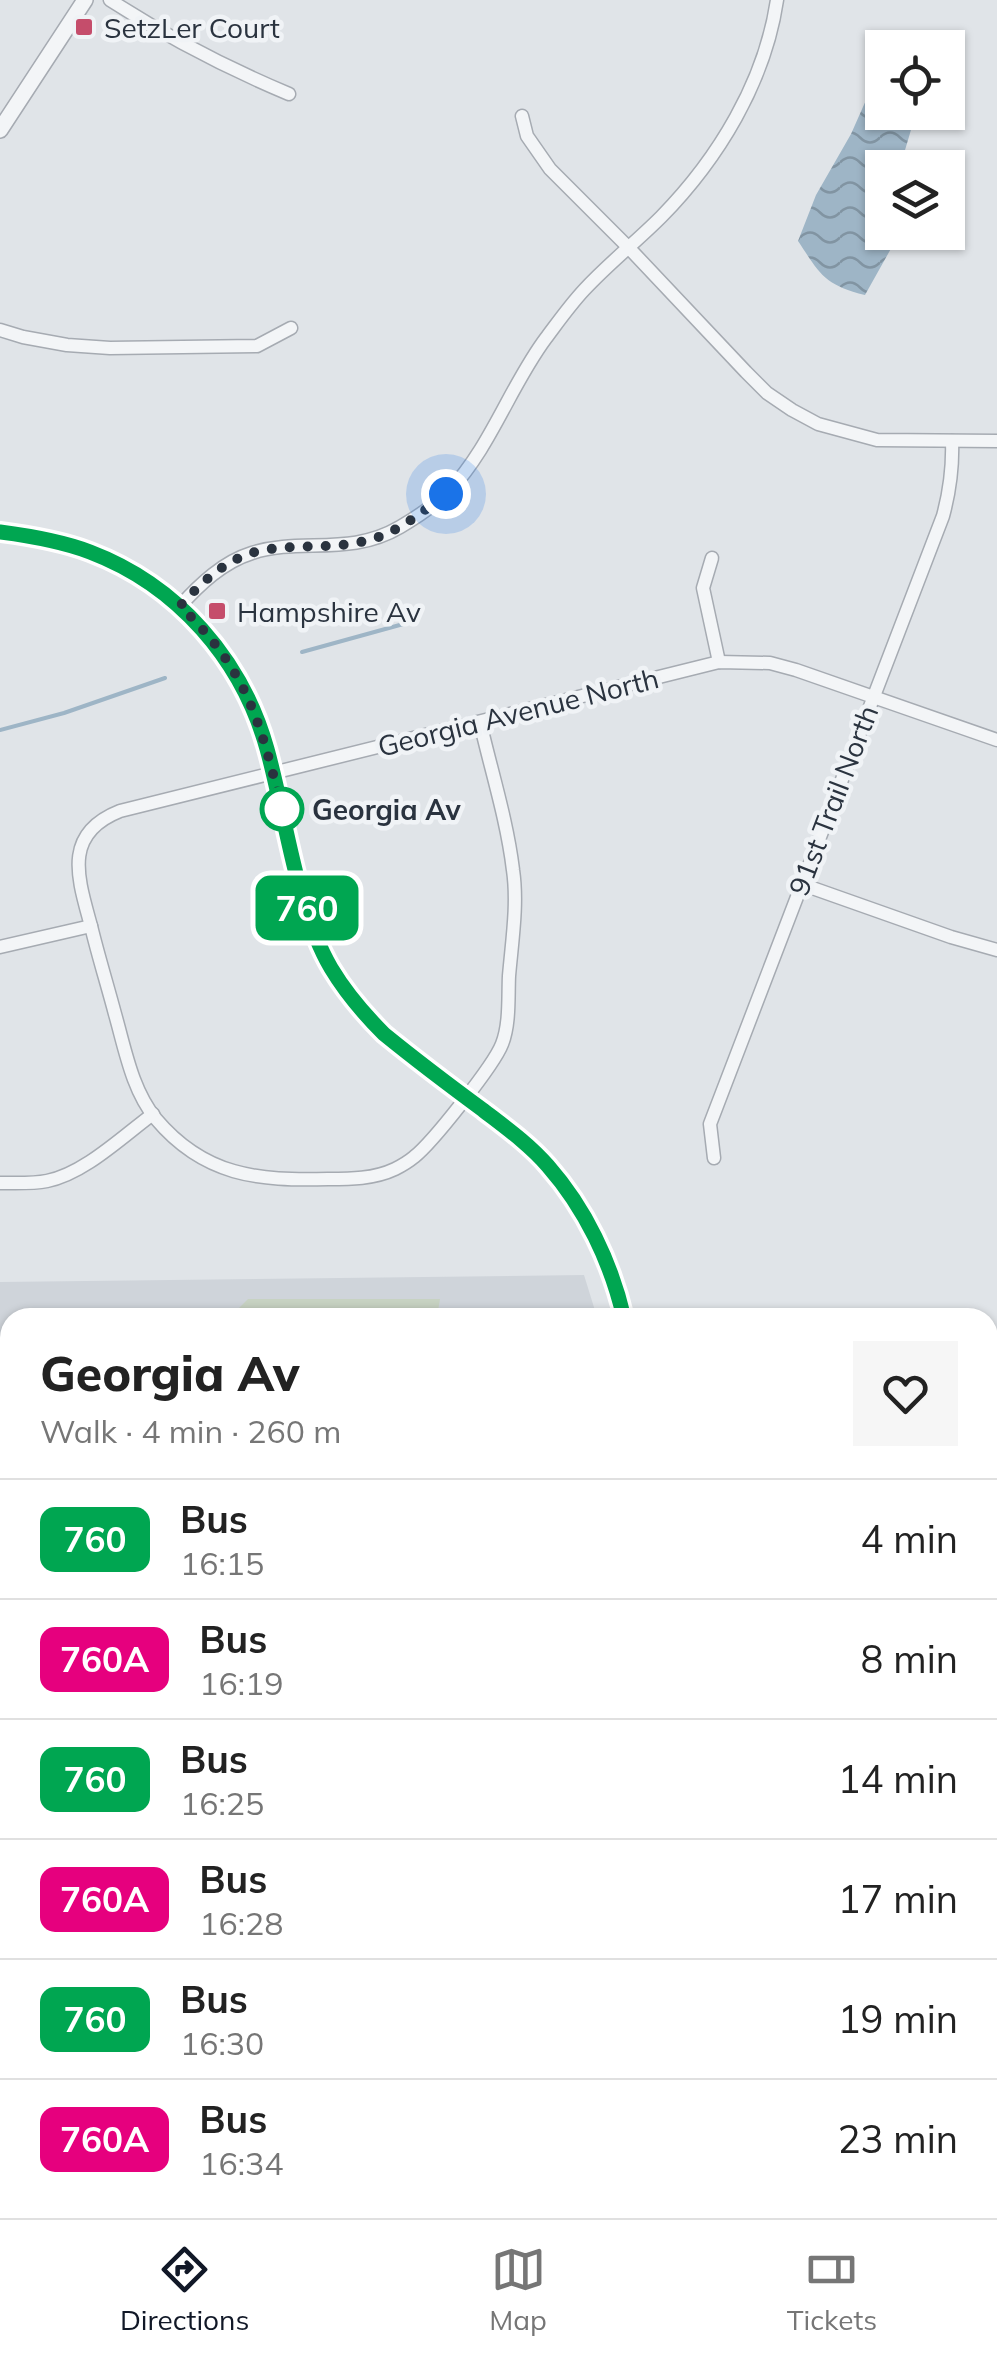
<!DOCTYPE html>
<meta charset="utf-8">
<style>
:root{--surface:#fff;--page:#f6f6f6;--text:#222;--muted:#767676;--line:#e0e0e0;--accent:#111827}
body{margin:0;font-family:Mulish,sans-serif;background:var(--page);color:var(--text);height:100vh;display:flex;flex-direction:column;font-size:38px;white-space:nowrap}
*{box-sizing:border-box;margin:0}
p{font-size:32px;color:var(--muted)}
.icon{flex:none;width:55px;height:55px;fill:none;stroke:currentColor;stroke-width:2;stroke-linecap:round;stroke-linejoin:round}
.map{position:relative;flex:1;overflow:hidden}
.panel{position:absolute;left:0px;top:1308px;width:998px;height:912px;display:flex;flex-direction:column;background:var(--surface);border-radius:30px 30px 0 0;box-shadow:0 2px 8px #0004}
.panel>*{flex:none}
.badge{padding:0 20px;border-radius:15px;font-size:35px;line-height:65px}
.controls{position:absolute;left:865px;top:30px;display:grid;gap:20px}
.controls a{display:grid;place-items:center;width:100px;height:100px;border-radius:0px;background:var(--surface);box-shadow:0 2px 8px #0004;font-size:50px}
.you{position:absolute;width:50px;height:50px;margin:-25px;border:8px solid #fff;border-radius:50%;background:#1a73e8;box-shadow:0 0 0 15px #1a73e833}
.map>.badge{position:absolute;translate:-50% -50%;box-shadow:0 0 0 5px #fff}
.round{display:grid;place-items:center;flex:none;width:105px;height:105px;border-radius:0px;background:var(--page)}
.headline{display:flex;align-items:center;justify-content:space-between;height:170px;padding:0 40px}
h1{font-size:48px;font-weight:800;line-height:75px}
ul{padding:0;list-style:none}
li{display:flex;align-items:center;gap:30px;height:120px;padding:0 40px;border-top:2px solid var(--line)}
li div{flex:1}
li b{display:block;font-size:38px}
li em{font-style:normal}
li .badge{min-width:110px;font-weight:700;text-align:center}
.tab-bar{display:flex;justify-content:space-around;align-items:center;height:140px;border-top:2px solid var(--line);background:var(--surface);font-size:28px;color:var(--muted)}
.tab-bar a{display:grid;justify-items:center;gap:5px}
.tab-bar .current{color:var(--accent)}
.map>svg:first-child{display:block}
.built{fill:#cfd4da}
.green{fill:#c7d2c2}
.water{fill:url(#water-waves)}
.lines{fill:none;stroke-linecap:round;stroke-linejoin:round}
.stream{stroke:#9eb5c6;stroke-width:4}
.minor-casing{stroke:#a6abb2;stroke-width:15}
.tertiary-casing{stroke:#a6abb2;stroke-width:18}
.secondary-casing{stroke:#a6abb2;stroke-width:20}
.minor{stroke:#f3f5f7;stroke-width:12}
.tertiary{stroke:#f3f5f7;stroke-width:15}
.secondary{stroke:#fff;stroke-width:18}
.line-casing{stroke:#fff;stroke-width:22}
.line{stroke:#00a651;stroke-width:15}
.walk{stroke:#2a333f;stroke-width:10;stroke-dasharray:0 18}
.poi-dot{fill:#c54d6b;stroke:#f0f3f6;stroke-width:4}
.stop-dot{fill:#fff;stroke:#00a651;stroke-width:5}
.labels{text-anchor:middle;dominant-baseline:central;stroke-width:9;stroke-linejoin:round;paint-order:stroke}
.poi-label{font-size:28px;fill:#2a333f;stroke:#f0f3f6;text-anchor:start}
.street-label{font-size:28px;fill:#2a333f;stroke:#f0f3f6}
.stop-label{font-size:28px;font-weight:bold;fill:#2a333f;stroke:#f0f3f6;text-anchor:start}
</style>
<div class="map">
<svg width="997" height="2218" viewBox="0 0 997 2218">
<defs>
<pattern id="water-waves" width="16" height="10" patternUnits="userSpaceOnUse" patternTransform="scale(2.5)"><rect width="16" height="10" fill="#9eb5c6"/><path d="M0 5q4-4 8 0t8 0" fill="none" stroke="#8194a2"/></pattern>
</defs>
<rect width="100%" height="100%" fill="#e0e4e8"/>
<polygon class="built" points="584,1275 597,1317 10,1318 10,2057 0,2057 0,1282"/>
<g class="green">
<polygon points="248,1299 440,1299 437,1317 230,1317"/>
<polygon points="199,1308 207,1317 88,1317 86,1309"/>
</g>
<path class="water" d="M882 64V112L916 113 900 167 882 168V232L891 233 893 245 865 295C824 285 820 274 798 241L816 195 851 134Z"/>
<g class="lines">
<g class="stream">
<polyline points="302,652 407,623"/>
<polyline points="0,730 64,713 165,678"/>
</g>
<defs>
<g id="minor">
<path d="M110 0C167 37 227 68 289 94"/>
<polyline points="522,116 527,136 550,169 628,247 746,372 767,393 792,410 818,424 877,440 997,441"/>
<polyline points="0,330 23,337 67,345 110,348 257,346 291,328"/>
<polyline points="712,558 703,588 719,662"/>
<path d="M180 606C200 584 223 562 252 553 301 537 349 557 400 527 417 517 435 505 449 491 491 447 510 386 546 338 558 322 570 305 584 290 608 264 636 242 661 217 718 159 765 82 777 0"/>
<path d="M480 722C491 770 507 820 513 870 518 904 512 941 509 976 508 997 510 1024 502 1044 494 1065 432 1143 414 1157 408 1162 401 1166 395 1169 374 1179 350 1179 328 1179 258 1181 204 1176 156 1119 132 1090 125 1049 115 1014 107 984 98 955 91 926 78 878 62 834 120 811L719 662 770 663 796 670 997 740"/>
<polyline points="801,884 951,937 997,950"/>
<polyline points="0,947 91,926"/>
<path d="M714 1158 710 1124 943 516C950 490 953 468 952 441"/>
<path d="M0 1183C15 1183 32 1184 47 1181 84 1174 123 1136 153 1114"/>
<polyline points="988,1364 997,1364"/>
<polyline points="988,1574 997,1574"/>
<polyline points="642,2218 642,2210"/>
</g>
<g id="tertiary">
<polyline points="0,130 85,0"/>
<path d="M0 532C31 536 61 541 90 552 177 585 242 659 267 749 286 817 296 908 331 968 346 993 364 1014 384 1034 412 1057 441 1079 470 1101 497 1121 525 1141 548 1166 585 1209 611 1262 624 1318"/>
</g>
<g id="secondary">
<polyline points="988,2079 997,2079"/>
<polyline points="0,2087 10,2087"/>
<polyline points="988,2109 997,2109"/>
<polyline points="0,2115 10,2115"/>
</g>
</defs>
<use href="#minor" class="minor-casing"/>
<use href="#tertiary" class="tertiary-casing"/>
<use href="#secondary" class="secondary-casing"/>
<use href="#minor" class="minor"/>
<use href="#tertiary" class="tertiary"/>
<use href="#secondary" class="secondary"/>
</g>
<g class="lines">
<defs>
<path id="line" d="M0 532C31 536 61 541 90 552 177 585 242 659 267 749 286 817 296 908 331 968 346 993 364 1014 384 1034 416 1060 449 1085 483 1110 505 1127 529 1144 548 1166 585 1208 611 1262 624 1318"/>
</defs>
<use href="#line" class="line-casing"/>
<use href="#line" class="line"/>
<path class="walk" d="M282 809C260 722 248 671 180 606 200 584 225 560 255 552 291 543 329 550 365 541 396 534 421 513 446 494"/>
</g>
<g class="poi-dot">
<rect x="74" y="17" width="20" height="20" rx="5"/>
<rect x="207" y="601" width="20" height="20" rx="5"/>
</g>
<circle class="stop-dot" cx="282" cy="809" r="20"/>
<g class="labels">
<g class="poi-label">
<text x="104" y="27">SetzLer Court</text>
<text x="237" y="611">Hampshire Av</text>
</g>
<g class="street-label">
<text transform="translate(518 712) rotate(-14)">Georgia Avenue North</text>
<text transform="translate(833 800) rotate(-69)">91st Trail North</text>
</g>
<g class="stop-label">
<text x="312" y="809">Georgia Av</text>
</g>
</g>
</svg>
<div class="controls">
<a><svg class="icon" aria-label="locate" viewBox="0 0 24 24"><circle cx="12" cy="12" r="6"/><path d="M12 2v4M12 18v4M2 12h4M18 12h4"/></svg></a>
<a><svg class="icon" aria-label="layers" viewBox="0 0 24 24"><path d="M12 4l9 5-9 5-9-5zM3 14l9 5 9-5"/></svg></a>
</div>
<div class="you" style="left:446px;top:494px"></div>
<b class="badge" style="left:307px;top:908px;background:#00a651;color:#fff">760</b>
<section class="panel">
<div class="headline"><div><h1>Georgia Av</h1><p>Walk · 4 min · 260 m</p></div><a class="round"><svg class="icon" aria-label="heart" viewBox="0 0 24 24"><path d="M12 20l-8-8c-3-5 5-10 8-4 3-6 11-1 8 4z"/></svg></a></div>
<ul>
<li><span class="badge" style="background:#00a651;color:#fff">760</span><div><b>Bus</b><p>16:15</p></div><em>4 min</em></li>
<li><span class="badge" style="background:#e6007e;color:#fff">760A</span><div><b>Bus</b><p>16:19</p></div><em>8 min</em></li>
<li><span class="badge" style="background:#00a651;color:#fff">760</span><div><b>Bus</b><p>16:25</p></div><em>14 min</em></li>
<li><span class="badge" style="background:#e6007e;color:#fff">760A</span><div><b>Bus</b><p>16:28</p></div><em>17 min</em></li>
<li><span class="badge" style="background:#00a651;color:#fff">760</span><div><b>Bus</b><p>16:30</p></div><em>19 min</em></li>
<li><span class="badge" style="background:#e6007e;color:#fff">760A</span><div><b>Bus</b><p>16:34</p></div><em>23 min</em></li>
</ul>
</section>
</div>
<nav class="tab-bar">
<a class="current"><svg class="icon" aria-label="directions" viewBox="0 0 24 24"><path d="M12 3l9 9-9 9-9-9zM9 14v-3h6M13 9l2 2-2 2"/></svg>Directions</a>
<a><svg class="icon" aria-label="map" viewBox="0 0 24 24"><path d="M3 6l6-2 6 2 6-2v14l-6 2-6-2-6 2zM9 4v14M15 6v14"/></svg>Map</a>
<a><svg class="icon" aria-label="tickets" viewBox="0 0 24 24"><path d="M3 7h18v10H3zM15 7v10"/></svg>Tickets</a>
</nav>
